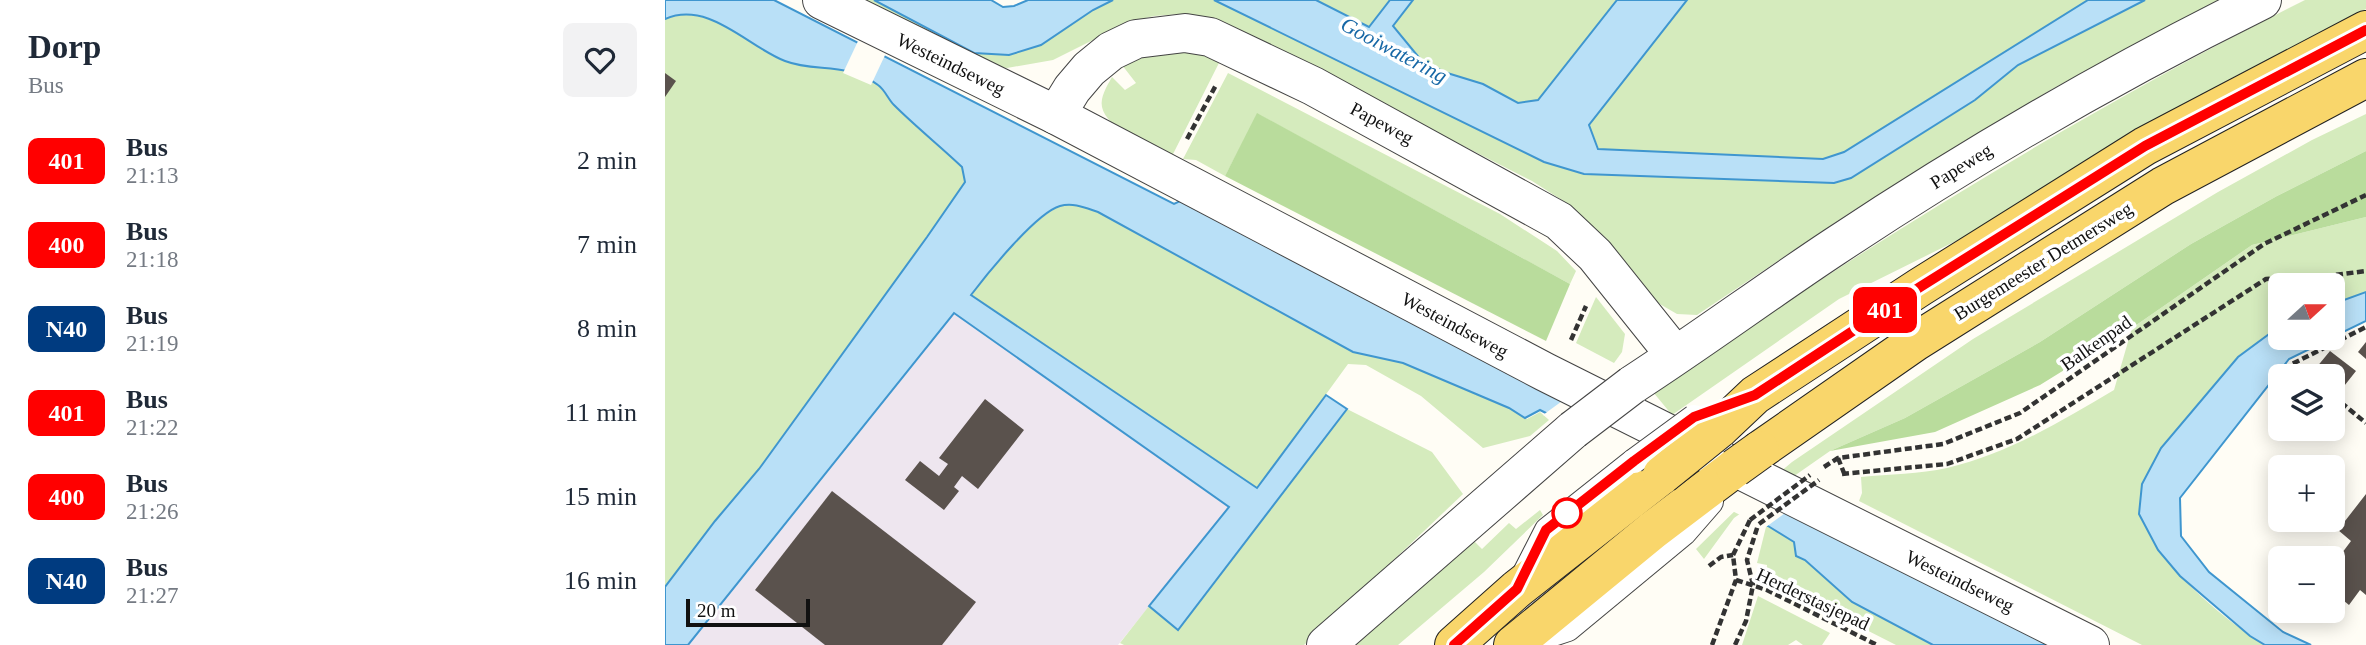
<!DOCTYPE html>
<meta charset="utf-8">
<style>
:root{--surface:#fff;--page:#f2f2f3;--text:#1f2937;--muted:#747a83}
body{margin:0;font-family:Georgia,serif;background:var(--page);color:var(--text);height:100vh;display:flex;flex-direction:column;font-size:26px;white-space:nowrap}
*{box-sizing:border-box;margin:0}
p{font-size:23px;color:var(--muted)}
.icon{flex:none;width:38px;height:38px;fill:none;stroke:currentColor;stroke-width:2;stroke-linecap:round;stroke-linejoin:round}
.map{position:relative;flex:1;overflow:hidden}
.drawer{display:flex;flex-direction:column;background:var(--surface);width:665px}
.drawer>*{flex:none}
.badge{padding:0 14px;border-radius:10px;font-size:24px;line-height:46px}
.needle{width:46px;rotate:69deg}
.buttons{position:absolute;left:1603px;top:273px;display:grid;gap:14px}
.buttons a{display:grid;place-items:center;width:77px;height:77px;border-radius:10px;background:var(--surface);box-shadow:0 4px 18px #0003;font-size:35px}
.scale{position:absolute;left:21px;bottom:18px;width:124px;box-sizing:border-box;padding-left:7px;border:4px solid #111;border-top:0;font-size:19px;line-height:24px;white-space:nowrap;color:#111;-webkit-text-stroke:5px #fff;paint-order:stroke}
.map>.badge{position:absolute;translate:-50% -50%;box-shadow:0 0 0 4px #fff}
.round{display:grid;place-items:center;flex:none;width:74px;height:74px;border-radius:10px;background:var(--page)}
.summary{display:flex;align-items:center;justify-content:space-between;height:119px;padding:0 28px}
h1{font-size:33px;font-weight:700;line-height:52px}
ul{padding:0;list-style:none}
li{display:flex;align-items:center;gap:21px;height:84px;padding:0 28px}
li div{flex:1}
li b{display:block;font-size:26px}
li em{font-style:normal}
li .badge{min-width:77px;font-weight:700;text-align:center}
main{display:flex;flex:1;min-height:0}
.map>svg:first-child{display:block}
.industrial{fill:#eee6ef}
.green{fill:#d5ebbd}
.forest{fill:#b9dc9c}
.water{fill:#b9e0f7;stroke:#3f96cf;stroke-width:2}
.pier{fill:#fffdf5}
.building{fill:#5a524d}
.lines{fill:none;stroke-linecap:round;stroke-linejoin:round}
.lane-casing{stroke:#444;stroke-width:26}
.street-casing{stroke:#444;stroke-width:40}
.primary-casing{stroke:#222;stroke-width:40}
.path{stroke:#333;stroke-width:4.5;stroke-dasharray:7 3.5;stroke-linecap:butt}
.lane{stroke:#fff;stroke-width:24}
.street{stroke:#fff;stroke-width:38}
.primary{stroke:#f9d66b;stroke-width:38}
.lane-bridge-casing{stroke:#444;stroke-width:26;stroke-linecap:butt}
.street-bridge-casing{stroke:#444;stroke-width:40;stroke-linecap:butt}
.primary-bridge-casing{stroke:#222;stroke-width:40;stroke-linecap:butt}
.path-bridge{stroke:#333;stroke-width:4.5;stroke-dasharray:7 3.5;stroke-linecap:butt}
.lane-bridge{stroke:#fff;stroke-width:24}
.street-bridge{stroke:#fff;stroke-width:38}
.primary-bridge{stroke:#f9d66b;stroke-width:38}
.line-casing{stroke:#fff;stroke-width:16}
.line{stroke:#f00;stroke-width:10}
.stop-dot{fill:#fff;stroke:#f00;stroke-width:3.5}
.labels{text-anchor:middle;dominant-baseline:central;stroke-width:7;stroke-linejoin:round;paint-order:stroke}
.street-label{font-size:19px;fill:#111;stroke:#fff}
.water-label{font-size:21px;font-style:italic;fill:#1768a6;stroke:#fff}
</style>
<main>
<section class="drawer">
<div class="summary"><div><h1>Dorp</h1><p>Bus</p></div><a class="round"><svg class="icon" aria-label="heart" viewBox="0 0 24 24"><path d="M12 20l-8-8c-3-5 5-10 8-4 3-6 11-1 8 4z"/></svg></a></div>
<ul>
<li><span class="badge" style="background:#f00;color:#fff">401</span><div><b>Bus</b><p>21:13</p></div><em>2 min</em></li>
<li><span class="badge" style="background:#f00;color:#fff">400</span><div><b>Bus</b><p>21:18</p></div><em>7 min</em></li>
<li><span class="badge" style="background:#003b80;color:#fff">N40</span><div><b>Bus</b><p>21:19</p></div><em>8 min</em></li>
<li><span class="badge" style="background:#f00;color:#fff">401</span><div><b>Bus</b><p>21:22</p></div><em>11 min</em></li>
<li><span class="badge" style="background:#f00;color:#fff">400</span><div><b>Bus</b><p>21:26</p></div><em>15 min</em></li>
<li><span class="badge" style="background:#003b80;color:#fff">N40</span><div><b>Bus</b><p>21:27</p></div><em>16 min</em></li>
</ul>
</section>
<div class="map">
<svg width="1701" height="645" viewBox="0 0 1701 645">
<rect width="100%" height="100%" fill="#fffdf5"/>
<polygon class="industrial" points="289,313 564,507 453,645 23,645"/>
<g class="green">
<polygon points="177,0 209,0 309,53 376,45 428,10 448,0 549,0 879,162 920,174 1169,183 1186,178 1310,100 1353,65 1480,0 1553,0 1387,89 1186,212 1032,315 1012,314 993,303 942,239 900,202 867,181 570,29 515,14 489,16 464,22 388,60 342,68 315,64"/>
<polygon points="651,0 725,0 704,27"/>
<polygon points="748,0 952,0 873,100 853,103 818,84 779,72 756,60 728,26"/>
<polygon points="1022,0 1423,0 1179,152 1158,159 934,149 924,125"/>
<path d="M1640 0H1701V9L1563 80 1449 146 1301 236 1174 299 1007 415 988 392C1197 248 1413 114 1640 0Z"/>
<polygon points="10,13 30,13 53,20 73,30 98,49 153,67 176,68 202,78 214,86 227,103 297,167 300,182 262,237 94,469 50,521 0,587 0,19"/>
<path d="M509 49 557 57 506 158C488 148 441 129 437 107 435 97 442 86 447 77L460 90 471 83 457 65 474 58Z"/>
<polygon points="563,73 835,214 892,251 911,271 905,284 593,114 560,176 531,160 518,159"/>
<polygon points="1701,114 1701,151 1612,196 1526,244 1375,342 1240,418 1165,451 1069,518 1039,559 1031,549 1078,503 1127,462 1308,339 1553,192 1647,140"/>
<path d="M396 205H412L433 212 688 352 738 363 844 408 862 419 875 412 884 420 865 436 818 448 756 396 701 365 683 364 592 489 305 295C333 263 359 226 396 205Z"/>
<path d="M1701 217V292L1668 304V285H1615V326L1573 357 1474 514C1481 527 1487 541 1495 552 1519 584 1566 625 1600 645H1477L1194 501 1197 493 1196 477C1224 474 1255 474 1282 468 1343 454 1396 421 1449 390L1467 328 1587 245Z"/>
<polygon points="931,297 960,334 957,352 949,363 911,343"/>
<polygon points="682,409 767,452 798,494 639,645 459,645 455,643 484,606 513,630"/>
<polygon points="875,510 878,515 819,572 733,645 688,645 807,539 817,549 844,523 851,529"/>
<polygon points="1103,526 1129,542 1131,556 1140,560 1187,602 1268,645 1231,645 1101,579 1102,565 1092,563 1101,527"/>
<polygon points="1093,596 1165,633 1157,645 1138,645 1131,640 1123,645 1077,645"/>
</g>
<g class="forest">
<polygon points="592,113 905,284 881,341 560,176"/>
<polygon points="1701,151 1701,217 1587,245 1467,328 1375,385 1270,432 1165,451 1240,418 1375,342 1526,244 1612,196"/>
</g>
<g class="water">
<path d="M0 0H109L509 204 515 201 1388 645H1268L1187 602 1140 560 1131 556 1129 542 1103 526 875 410 860 418 844 408 738 363 688 352 433 212C421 208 408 202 395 206 371 213 322 274 306 295L592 488 661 395 682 409 513 630 484 606 564 507 289 313 23 645H0V587L50 521 94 469 262 237 300 182 297 167C275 146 251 127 229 105 223 99 220 90 213 85 181 61 151 73 120 61 83 47 44 0 0 19Z"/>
<polygon points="209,0 326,0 338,7 349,6 363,0 448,0 428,10 376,45 344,55 309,53"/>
<polygon points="549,0 651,0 704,27 725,0 748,0 728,26 756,60 779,72 818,84 853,103 873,100 952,0 1022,0 924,125 933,149 1158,159 1179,152 1423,0 1480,0 1353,65 1310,100 1186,178 1169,183 919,174 879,162"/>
<polygon points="1701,292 1701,321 1668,337 1668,304"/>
<polygon points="1615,326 1615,338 1667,338 1624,359 1515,498 1516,536 1544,572 1618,632 1646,645 1600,645 1585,636 1515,576 1493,550 1474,514 1477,484 1496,448 1573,357"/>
</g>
<g class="pier">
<polygon points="194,39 221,53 206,85 178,73"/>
<polygon points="904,396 1131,505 1101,527 1085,520 878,415"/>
</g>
<g class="building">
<polygon points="0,73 11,81 0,97"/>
<polygon points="1701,342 1701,359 1693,352"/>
<polygon points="1665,351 1691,371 1672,395 1668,392 1668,376 1646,374"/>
<polygon points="320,399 359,430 313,489 297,476 289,487 294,491 279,510 240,480 255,461 274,476 283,464 274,458"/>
<polygon points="1615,403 1615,425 1605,416"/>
<polygon points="167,491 311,602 277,645 160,645 90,590"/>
<polygon points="1701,494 1701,595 1695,590 1684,605 1668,592 1668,565 1686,541 1673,530"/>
</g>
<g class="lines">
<defs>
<g id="lane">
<polyline points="858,577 882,530 969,461"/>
<polyline points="864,642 903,629 1019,533 1046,502"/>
</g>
<g id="street">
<polyline points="157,0 391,115 880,372 1425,645"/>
<polyline points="391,115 407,89 424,69 446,51 471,39 520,33 545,37 648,86 894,221 930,255 1010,355"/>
<path d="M967 385C1035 341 1101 292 1169 247 1306 156 1449 73 1597 0"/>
<polyline points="661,645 908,430"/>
</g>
<g id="primary">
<polyline points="1054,429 1090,395 1255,287 1480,146 1701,30"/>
<polyline points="1095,450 1250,342 1498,186 1701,78"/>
<polyline points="789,645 852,589 997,475"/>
<polyline points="848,645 988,530 1070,468"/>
</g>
</defs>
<use href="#lane" class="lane-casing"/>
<use href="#street" class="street-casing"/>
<use href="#primary" class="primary-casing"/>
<g class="path">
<polyline points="522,139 551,85"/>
<polyline points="906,340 921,306"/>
<polyline points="1643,376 1627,364 1701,327"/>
<polyline points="1668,396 1701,423"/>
<polyline points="1173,458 1179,473"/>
<polyline points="1159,467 1173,458 1278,444 1355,413 1599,244 1701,195"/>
<polyline points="1177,474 1282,464 1352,439 1601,279 1654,277 1701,271"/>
<polyline points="1044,566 1056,557 1068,555"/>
<polyline points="1071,580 1102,590 1212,645"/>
<polyline points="1047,645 1071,580 1068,555 1085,520"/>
<polyline points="1070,645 1081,621 1088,585 1082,560 1093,525"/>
</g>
<use href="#lane" class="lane"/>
<use href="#street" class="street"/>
<use href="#primary" class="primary"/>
<defs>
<polyline id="lane-bridge" points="969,461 1029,417"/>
<polyline id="street-bridge" points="908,430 967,385"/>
<g id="primary-bridge">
<polyline points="1070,468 1095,450"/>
<polyline points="997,475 1054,429"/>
</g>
</defs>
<use href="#lane-bridge" class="lane-bridge-casing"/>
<use href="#street-bridge" class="street-bridge-casing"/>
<use href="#primary-bridge" class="primary-bridge-casing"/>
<g class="path-bridge">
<polyline points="1085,520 1145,475"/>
<polyline points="1094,524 1154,480"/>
</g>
<use href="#lane-bridge" class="lane-bridge"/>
<use href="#street-bridge" class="street-bridge"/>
<use href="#primary-bridge" class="primary-bridge"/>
</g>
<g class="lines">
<defs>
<polyline id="line" points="789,645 852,589 881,530 969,461 1029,417 1090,395 1255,287 1480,146 1701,30"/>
</defs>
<use href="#line" class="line-casing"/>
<use href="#line" class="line"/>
</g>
<circle class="stop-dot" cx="902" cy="513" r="14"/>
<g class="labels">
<g class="street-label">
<text transform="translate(286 64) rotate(26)">Westeindseweg</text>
<text transform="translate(717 123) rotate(28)">Papeweg</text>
<text transform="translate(1296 166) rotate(-32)">Papeweg</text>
<text transform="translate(1378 261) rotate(-32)">Burgemeester Detmersweg</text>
<text transform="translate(790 325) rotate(28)">Westeindseweg</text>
<text transform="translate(1431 343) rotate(-35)">Balkenpad</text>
<text transform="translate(1295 581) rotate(26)">Westeindseweg</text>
<text transform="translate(1148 599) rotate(25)">Herderstasjepad</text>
</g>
<g class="water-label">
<text transform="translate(729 50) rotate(28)">Gooiwatering</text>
</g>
</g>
</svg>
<div class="buttons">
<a><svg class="needle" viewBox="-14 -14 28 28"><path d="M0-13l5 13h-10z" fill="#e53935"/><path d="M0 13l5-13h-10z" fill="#747a83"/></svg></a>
<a><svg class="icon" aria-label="layers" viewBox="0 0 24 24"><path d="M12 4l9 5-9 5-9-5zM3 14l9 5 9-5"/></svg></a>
<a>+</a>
<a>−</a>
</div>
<div class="scale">20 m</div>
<b class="badge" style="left:1220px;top:310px;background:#f00;color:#fff">401</b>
</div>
</main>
